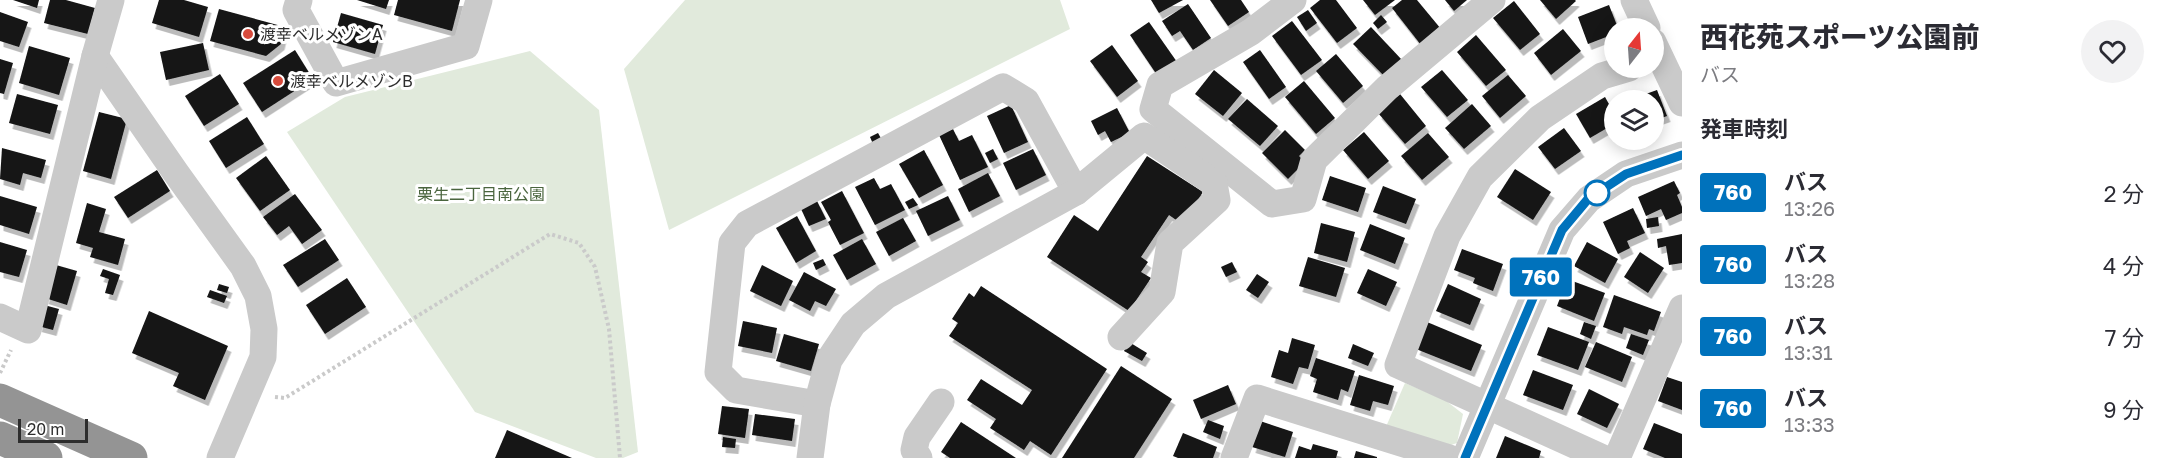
<!DOCTYPE html>
<html lang="ja">
<meta charset="utf-8">
<style>
:root{--surface:#fff;--page:#f2f2f3;--text:#2b2b33;--muted:#7c7c81}
body{margin:0;font-family:"Golos Text","Noto Sans JP",sans-serif;background:var(--page);color:var(--text);height:100vh;display:flex;flex-direction:column;font-size:22px;white-space:nowrap}
*{box-sizing:border-box;margin:0}
p{font-size:20px;color:var(--muted)}
.icon{flex:none;width:33px;height:33px;fill:none;stroke:currentColor;stroke-width:2;stroke-linecap:round;stroke-linejoin:round}
.map{position:relative;flex:1;overflow:hidden}
.drawer{display:flex;flex-direction:column;background:var(--surface);width:480px}
.drawer>*{flex:none}
.badge{padding:0 12px;border-radius:4px;font-size:21px;line-height:39px}
.needle{width:39px;rotate:17deg}
.tools{position:absolute;left:1604px;top:18px;display:grid;gap:12px}
.tools a{display:grid;place-items:center;width:60px;height:60px;border-radius:50%;background:var(--surface);box-shadow:0 3px 15px #0003;font-size:30px}
.scale{position:absolute;left:18px;bottom:15px;width:70px;box-sizing:border-box;padding-left:6px;border:3px solid #2d2d2d;border-top:0;font-size:16px;line-height:21px;white-space:nowrap;color:#2d2d2d;-webkit-text-stroke:4px #fff;paint-order:stroke}
.map>.badge{position:absolute;translate:-50% -50%;box-shadow:0 0 0 3px #fff}
h2{padding:0 18px;font-size:22px;line-height:54px}
.round{display:grid;place-items:center;flex:none;width:63px;height:63px;border-radius:32px;background:var(--page)}
.headline{display:flex;align-items:center;justify-content:space-between;height:102px;padding:0 18px}
h1{font-size:28px;font-weight:800;line-height:45px}
ul{padding:0;list-style:none}
li{display:flex;align-items:center;gap:18px;height:72px;padding:0 18px}
li div{flex:1}
li b{display:block;font-size:22px}
li em{font-style:normal}
li .badge{min-width:66px;font-weight:700;text-align:center}
main{display:flex;flex:1;min-height:0}
.map>svg:first-child{display:block}
.green{fill:#e1eadc}
.building{fill:#141414;filter:url(#shadow)}
.lines{fill:none;stroke-linecap:round;stroke-linejoin:round}
.path{stroke:#cacaca;stroke-width:4;stroke-dasharray:3 3;stroke-linecap:butt}
.minor{stroke:#cacaca;stroke-width:27}
.highway{stroke:#949494;stroke-width:33}
.line-casing{stroke:#fff;stroke-width:14}
.line{stroke:#0072bc;stroke-width:9}
.poi-dot{fill:#d74b3c;stroke:#fff;stroke-width:2}
.stop-dot{fill:#fff;stroke:#0072bc;stroke-width:3}
.labels{text-anchor:middle;dominant-baseline:central;stroke-width:6;stroke-linejoin:round;paint-order:stroke}
.poi-label{font-size:16px;fill:#2d2d2d;stroke:#fff;text-anchor:start}
.park-label{font-size:16px;fill:#4a653e;stroke:#fff}
</style>
<main>
<div class="map">
<svg width="1682" height="458" viewBox="0 0 1682 458">
<defs>
<filter id="shadow"><feDropShadow dx="3.5" dy="6" stdDeviation="0" flood-color="#0004"/></filter>
</defs>
<rect width="100%" height="100%" fill="#fff"/>
<g class="green">
<polygon points="685,0 1060,0 1070,29 669,230 624,69"/>
<polygon points="530,51 599,110 638,452 623,458 596,458 475,412 287,132 345,97"/>
<polygon points="1405,383 1445,400 1463,414 1457,443 1442,448 1385,429"/>
</g>
<g class="building">
<polygon points="13,0 39,0 37,8"/>
<polygon points="50,0 66,0 95,8 88,34 44,23"/>
<polygon points="159,0 184,0 208,7 199,37 152,23"/>
<polygon points="357,0 389,0 386,9"/>
<polygon points="398,0 460,0 452,31 394,15"/>
<polygon points="1151,0 1183,0 1159,13"/>
<polygon points="1210,0 1241,0 1249,12 1228,26"/>
<polygon points="1320,0 1336,0 1357,28 1337,43 1310,8"/>
<polygon points="1363,0 1395,0 1375,15"/>
<polygon points="1402,0 1417,0 1441,29 1421,45 1392,8"/>
<polygon points="1445,0 1467,0 1454,11"/>
<polygon points="1540,0 1575,0 1576,1 1556,19"/>
<polygon points="1514,1 1540,34 1520,50 1493,18"/>
<polygon points="1188,4 1211,38 1193,50 1180,31 1172,36 1162,21"/>
<polygon points="1609,5 1618,28 1614,28 1614,34 1588,44 1578,17"/>
<polygon points="219,9 285,27 281,44 266,56 210,41"/>
<polygon points="1308,10 1317,23 1306,31 1297,17"/>
<polygon points="0,12 28,22 19,47 0,41"/>
<polygon points="341,13 383,25 375,54 333,42"/>
<polygon points="1381,15 1387,22 1378,29 1373,23"/>
<polygon points="1292,21 1322,60 1301,75 1272,36"/>
<polygon points="1149,22 1177,62 1157,75 1130,35"/>
<polygon points="1371,27 1402,60 1384,76 1353,44"/>
<polygon points="1563,29 1581,51 1551,75 1534,53"/>
<polygon points="1476,35 1506,70 1486,86 1457,52"/>
<polygon points="203,43 209,70 166,80 160,52"/>
<polygon points="1112,45 1138,81 1117,97 1090,61"/>
<polygon points="29,46 70,58 59,95 19,83"/>
<polygon points="295,50 313,79 262,112 243,83"/>
<polygon points="1260,50 1286,87 1269,99 1243,62"/>
<polygon points="1336,54 1363,86 1343,103 1316,71"/>
<polygon points="0,59 13,63 4,94 0,93"/>
<polygon points="1214,70 1242,93 1223,116 1195,94"/>
<polygon points="1442,70 1468,100 1447,117 1421,87"/>
<polygon points="220,74 239,104 204,126 185,96"/>
<polygon points="1508,75 1526,96 1500,118 1482,96"/>
<polygon points="1304,81 1335,118 1316,134 1285,97"/>
<polygon points="1657,90 1667,116 1653,121 1653,100 1629,100"/>
<polygon points="17,94 58,105 50,134 9,123"/>
<polygon points="1400,94 1426,126 1405,144 1378,113"/>
<polygon points="1605,97 1614,113 1614,124 1590,138 1576,114"/>
<polygon points="1247,99 1278,126 1260,146 1228,119"/>
<polygon points="1472,104 1491,126 1464,149 1445,128"/>
<polygon points="1011,105 1028,142 1004,153 987,116"/>
<polygon points="1117,108 1130,133 1111,142 1105,131 1098,135 1091,121"/>
<polygon points="99,112 127,119 111,179 83,171"/>
<polygon points="247,117 264,144 226,168 209,141"/>
<polygon points="1564,128 1581,151 1555,169 1538,147"/>
<polygon points="953,129 959,141 972,135 988,167 960,180 939,135"/>
<polygon points="1285,130 1305,150 1299,156 1305,162 1288,179 1262,153"/>
<polygon points="1364,132 1389,161 1368,179 1343,150"/>
<polygon points="878,133 882,140 873,144 870,137"/>
<polygon points="1428,133 1449,157 1422,180 1401,156"/>
<polygon points="2,148 46,160 41,178 23,173 20,185 0,179"/>
<polygon points="993,149 998,159 990,163 985,153"/>
<polygon points="1033,149 1046,175 1016,190 1003,163"/>
<polygon points="924,150 943,185 919,198 899,164"/>
<polygon points="266,156 290,190 260,211 236,178"/>
<polygon points="1147,156 1203,192 1182,224 1169,215 1141,257 1148,262 1141,272 1151,278 1129,311 1047,257 1074,215 1098,231"/>
<polygon points="1515,169 1551,192 1533,220 1497,197"/>
<polygon points="157,170 170,191 128,218 114,197"/>
<polygon points="988,173 1000,196 969,212 958,189"/>
<polygon points="1330,176 1366,188 1358,212 1322,200"/>
<polygon points="874,178 880,189 891,184 905,210 875,225 855,187"/>
<polygon points="1674,181 1680,193 1677,195 1682,207 1682,213 1666,220 1661,209 1646,216 1638,197"/>
<polygon points="1383,186 1416,199 1406,224 1373,212"/>
<polygon points="842,191 864,233 840,245 828,222 831,220 821,202"/>
<polygon points="295,194 322,230 302,244 289,226 277,235 263,217"/>
<polygon points="0,196 37,207 29,234 0,225"/>
<polygon points="948,196 960,220 928,236 916,211"/>
<polygon points="913,198 918,205 909,209 905,202"/>
<polygon points="817,201 826,219 809,226 801,209"/>
<polygon points="87,203 106,209 99,232 125,239 118,265 90,257 93,248 76,243"/>
<polygon points="1633,208 1645,233 1627,241 1630,248 1618,254 1603,222"/>
<polygon points="797,216 816,251 796,263 776,228"/>
<polygon points="1658,217 1659,226 1647,228 1646,219"/>
<polygon points="903,218 916,241 889,256 876,232"/>
<polygon points="1321,223 1355,232 1347,262 1314,253"/>
<polygon points="1370,224 1405,238 1395,264 1360,250"/>
<polygon points="1682,234 1682,263 1669,265 1666,246 1658,248 1657,239"/>
<polygon points="325,239 339,260 298,287 283,265"/>
<polygon points="862,239 876,264 847,280 833,255"/>
<polygon points="0,242 27,250 19,277 0,272"/>
<polygon points="1587,242 1618,259 1605,283 1574,266"/>
<polygon points="1462,249 1503,264 1493,291 1473,283 1475,278 1454,270"/>
<polygon points="1640,252 1664,268 1648,293 1624,277"/>
<polygon points="1308,257 1345,268 1336,297 1299,286"/>
<polygon points="823,259 826,265 816,270 813,263"/>
<polygon points="1232,262 1237,272 1226,277 1221,267"/>
<polygon points="56,265 77,271 67,305 45,298"/>
<polygon points="762,265 793,281 781,306 750,291"/>
<polygon points="103,269 120,275 113,295 105,293 109,279 100,276"/>
<polygon points="1368,269 1397,282 1386,306 1357,293"/>
<polygon points="804,272 836,289 826,306 815,301 810,311 789,300"/>
<polygon points="1257,274 1269,282 1258,298 1246,290"/>
<polygon points="347,278 366,307 325,334 306,305"/>
<polygon points="1567,279 1605,293 1594,321 1557,306"/>
<polygon points="219,284 229,287 227,293 217,290"/>
<polygon points="1448,284 1481,299 1470,325 1436,311"/>
<polygon points="981,286 1107,369 1051,455 1030,441 1024,450 990,428 996,419 967,400 981,379 1022,405 1032,390 949,336 958,323 952,319 969,293 974,297"/>
<polygon points="210,290 227,296 224,303 207,297"/>
<polygon points="1614,295 1661,312 1654,331 1649,329 1647,335 1624,327 1622,334 1603,327"/>
<polygon points="44,305 59,309 53,330 38,326"/>
<polygon points="149,311 228,346 205,400 173,386 179,373 132,353"/>
<polygon points="743,321 777,328 772,353 738,346"/>
<polygon points="1427,322 1482,345 1471,371 1416,349"/>
<polygon points="1584,322 1596,326 1591,339 1580,334"/>
<polygon points="1548,327 1589,342 1578,370 1537,355"/>
<polygon points="784,334 819,344 811,371 776,361"/>
<polygon points="1631,334 1649,340 1643,355 1626,348"/>
<polygon points="1292,338 1315,345 1308,369 1299,367 1293,384 1271,377 1279,350 1288,353"/>
<polygon points="1129,342 1147,353 1142,361 1124,351"/>
<polygon points="1596,342 1632,357 1622,382 1585,367"/>
<polygon points="1353,344 1374,353 1368,366 1348,358"/>
<polygon points="1316,358 1355,371 1348,392 1341,389 1338,400 1313,392 1317,379 1310,376"/>
<polygon points="1121,366 1172,399 1134,458 1062,458"/>
<polygon points="1533,370 1573,385 1563,410 1523,395"/>
<polygon points="1359,375 1394,386 1388,405 1373,401 1370,411 1350,405"/>
<polygon points="1667,377 1682,382 1682,410 1658,401"/>
<polygon points="1228,385 1236,404 1201,419 1193,400"/>
<polygon points="1589,389 1619,404 1607,428 1577,414"/>
<polygon points="722,406 749,409 745,438 718,434"/>
<polygon points="755,414 795,419 792,441 752,435"/>
<polygon points="1208,420 1224,426 1220,439 1203,432"/>
<polygon points="1260,421 1293,432 1285,457 1252,447"/>
<polygon points="961,422 1016,458 950,458 941,452"/>
<polygon points="1654,423 1682,434 1682,458 1665,458 1643,449"/>
<polygon points="507,430 572,458 495,458"/>
<polygon points="1183,433 1217,447 1213,458 1178,458 1173,456"/>
<polygon points="1505,436 1541,451 1539,458 1496,458"/>
<polygon points="723,437 736,439 735,448 722,447"/>
<polygon points="1313,444 1338,451 1336,458 1295,458 1299,446 1311,450"/>
<polygon points="1356,451 1377,457 1377,458 1354,458"/>
</g>
<g class="lines">
<g class="path">
<polyline points="0,373 11,350"/>
<polyline points="275,397 285,398 550,234 579,243 595,267 609,329 620,458"/>
</g>
<g class="minor">
<polyline points="299,0 296,10 336,83 466,46 479,0"/>
<polyline points="1293,0 1251,32 1160,85 1153,109 1272,204 1303,199 1314,160 1387,88 1492,0"/>
<polyline points="1634,0 1647,28"/>
<polyline points="1653,42 1682,103"/>
<polyline points="95,56 176,173 243,266 258,296 264,329 263,357 220,458"/>
<polyline points="0,317 28,330 95,56 111,0"/>
<polyline points="817,404 736,390 718,372 732,243 747,224 1003,87 1026,101 1076,192"/>
<polyline points="810,458 817,404 829,360 853,324 886,296 1076,192 1144,136 1214,183 1217,200 1170,243 1162,292 1121,337"/>
<polyline points="919,458 914,450 917,437 941,402"/>
<polyline points="1234,458 1257,398 1449,458"/>
<polyline points="1465,458 1562,230 1589,199 1626,174 1682,155"/>
<polyline points="1603,458 1398,365 1447,236 1480,177 1540,118 1602,76 1629,68"/>
<polyline points="1617,458 1682,308"/>
</g>
<g class="highway">
<polyline points="0,400 131,458"/>
<polyline points="0,438 46,458"/>
</g>
</g>
<g class="lines">
<defs>
<polyline id="line" points="1465,458 1562,230 1588,199 1626,174 1682,155"/>
</defs>
<use href="#line" class="line-casing"/>
<use href="#line" class="line"/>
</g>
<g class="poi-dot">
<circle cx="248" cy="34" r="6"/>
<circle cx="278" cy="81" r="6"/>
</g>
<circle class="stop-dot" cx="1597" cy="193" r="12"/>
<g class="labels">
<g class="poi-label">
<text x="260" y="34">渡幸ベルメゾンA</text>
<text x="290" y="81">渡幸ベルメゾンB</text>
</g>
<g class="park-label">
<text x="481" y="194">栗生二丁目南公園</text>
</g>
</g>
</svg>
<div class="tools">
<a><svg class="needle" viewBox="-14 -14 28 28"><path d="M0-13l5 13h-10z" fill="#e53935"/><path d="M0 13l5-13h-10z" fill="#7c7c81"/></svg></a>
<a><svg class="icon" aria-label="layers" viewBox="0 0 24 24"><path d="M12 4l9 5-9 5-9-5zM3 14l9 5 9-5"/></svg></a>
</div>
<div class="scale">20 m</div>
<b class="badge" style="left:1541px;top:277px;background:#0072bc;color:#fff">760</b>
</div>
<section class="drawer">
<div class="headline"><div><h1>西花苑スポーツ公園前</h1><p>バス</p></div><a class="round"><svg class="icon" aria-label="heart" viewBox="0 0 24 24"><path d="M12 20l-8-8c-3-5 5-10 8-4 3-6 11-1 8 4z"/></svg></a></div>
<h2>発車時刻</h2>
<ul>
<li><span class="badge" style="background:#0072bc;color:#fff">760</span><div><b>バス</b><p>13:26</p></div><em>2 分</em></li>
<li><span class="badge" style="background:#0072bc;color:#fff">760</span><div><b>バス</b><p>13:28</p></div><em>4 分</em></li>
<li><span class="badge" style="background:#0072bc;color:#fff">760</span><div><b>バス</b><p>13:31</p></div><em>7 分</em></li>
<li><span class="badge" style="background:#0072bc;color:#fff">760</span><div><b>バス</b><p>13:33</p></div><em>9 分</em></li>
</ul>
</section>
</main>
